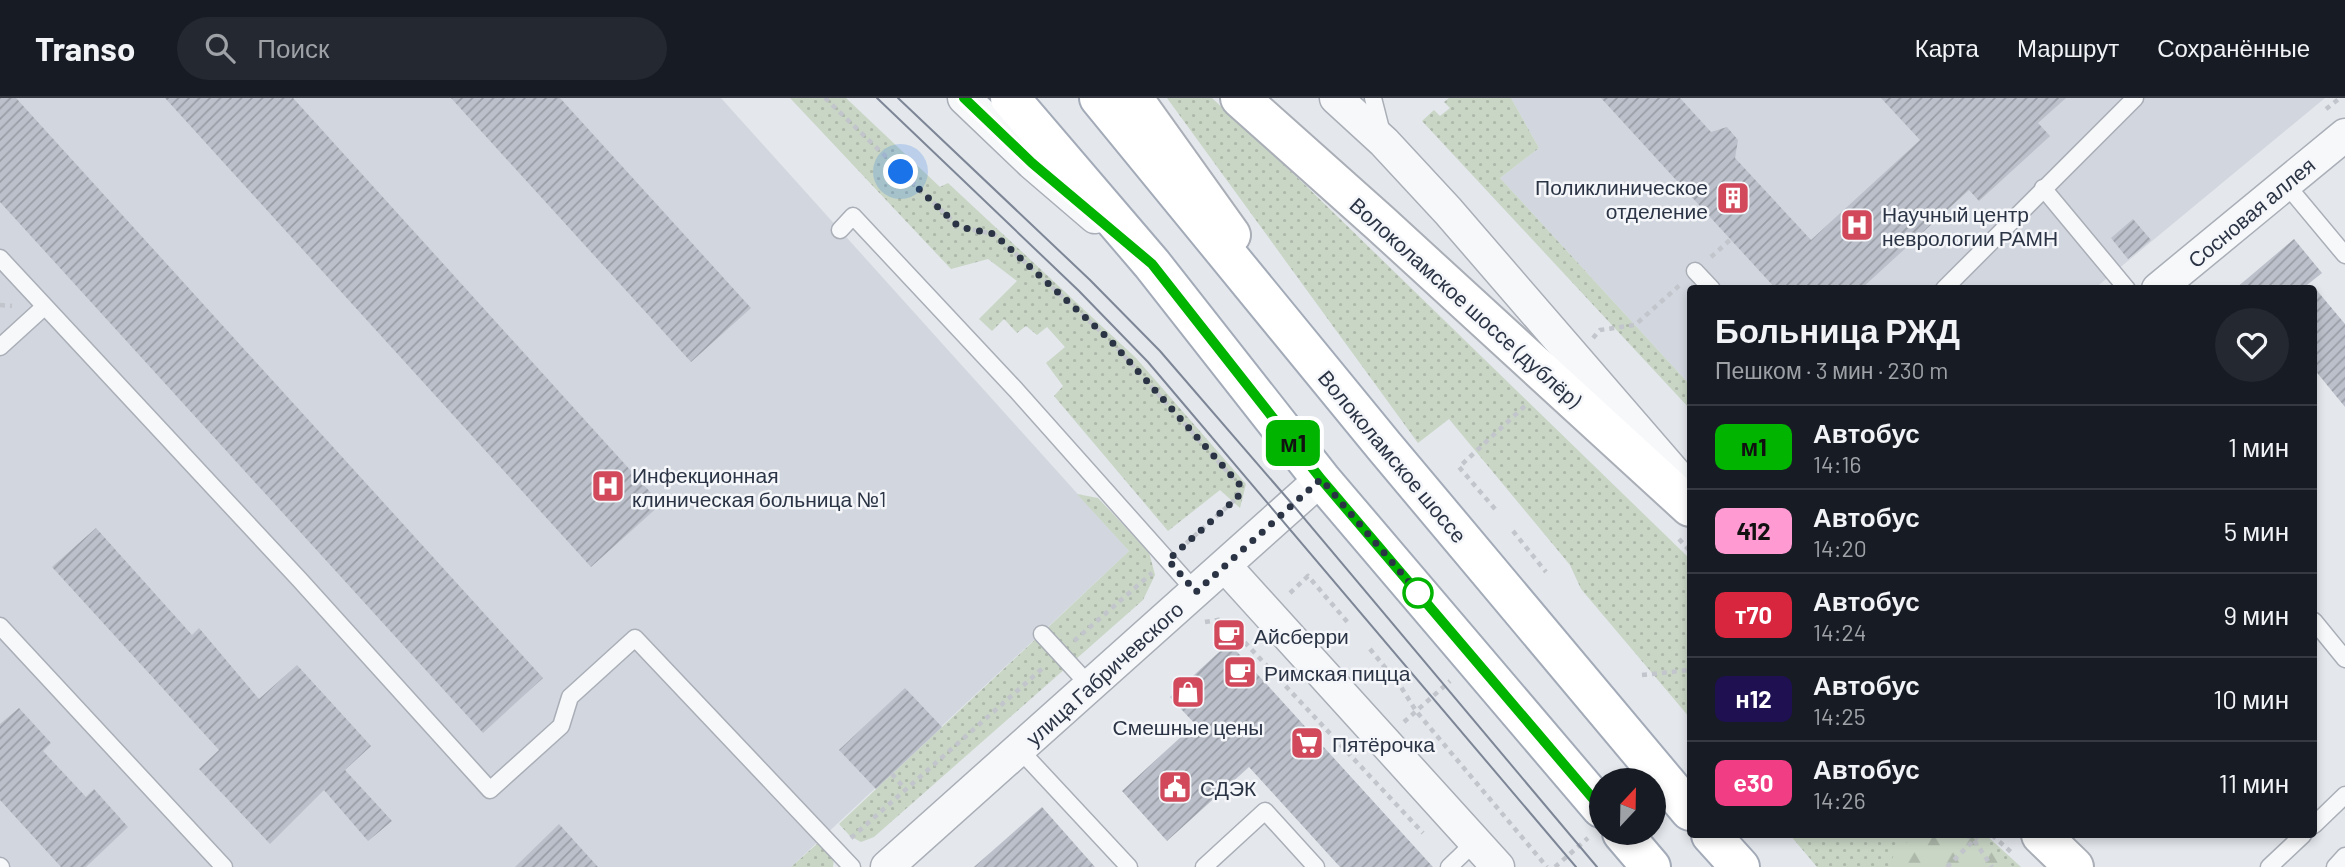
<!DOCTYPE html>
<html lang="ru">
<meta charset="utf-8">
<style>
:root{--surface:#171b24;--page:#242831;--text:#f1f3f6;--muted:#9ea1a6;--line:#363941}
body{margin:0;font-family:Barlow,sans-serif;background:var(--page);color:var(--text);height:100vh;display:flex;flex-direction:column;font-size:26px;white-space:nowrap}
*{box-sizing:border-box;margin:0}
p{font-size:23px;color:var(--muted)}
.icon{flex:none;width:38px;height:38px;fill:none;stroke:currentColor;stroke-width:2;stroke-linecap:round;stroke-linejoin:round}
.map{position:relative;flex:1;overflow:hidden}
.details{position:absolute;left:1687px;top:187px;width:630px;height:553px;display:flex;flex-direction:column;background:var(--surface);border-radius:7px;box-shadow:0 4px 10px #0003}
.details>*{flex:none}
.badge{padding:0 14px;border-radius:10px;font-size:24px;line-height:46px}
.needle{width:46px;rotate:22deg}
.buttons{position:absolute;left:1589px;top:670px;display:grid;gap:14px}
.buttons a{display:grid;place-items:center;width:77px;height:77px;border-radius:50%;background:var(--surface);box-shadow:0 4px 10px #0003;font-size:35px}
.you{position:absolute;width:35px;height:35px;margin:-18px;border:5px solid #fff;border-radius:50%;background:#1a73e8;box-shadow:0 0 0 10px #1a73e833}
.map>.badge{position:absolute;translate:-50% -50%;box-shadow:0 0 0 4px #fff}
.round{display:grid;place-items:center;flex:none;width:74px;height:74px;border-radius:37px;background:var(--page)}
.summary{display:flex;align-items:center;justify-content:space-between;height:119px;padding:0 28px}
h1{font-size:33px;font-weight:600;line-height:52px}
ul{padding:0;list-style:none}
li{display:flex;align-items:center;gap:21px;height:84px;padding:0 28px;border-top:2px solid var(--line)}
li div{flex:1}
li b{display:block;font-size:26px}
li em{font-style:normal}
li .badge{min-width:77px;font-weight:700;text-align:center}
header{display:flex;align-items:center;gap:42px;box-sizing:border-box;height:98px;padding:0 35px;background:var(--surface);border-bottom:2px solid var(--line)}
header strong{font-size:33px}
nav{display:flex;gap:38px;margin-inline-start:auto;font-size:24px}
.search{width:490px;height:63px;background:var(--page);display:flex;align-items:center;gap:18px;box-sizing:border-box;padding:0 24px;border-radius:38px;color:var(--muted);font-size:26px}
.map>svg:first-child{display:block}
.built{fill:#d2d6de}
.grass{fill:url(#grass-dots)}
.forest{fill:url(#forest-firs)}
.building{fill:url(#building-hatch)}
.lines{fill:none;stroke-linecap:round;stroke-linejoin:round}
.lane-casing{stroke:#a9aeb7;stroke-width:19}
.street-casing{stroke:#a9aeb7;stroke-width:35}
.secondary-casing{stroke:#a9aeb7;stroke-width:42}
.primary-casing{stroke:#a3abb8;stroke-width:42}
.path{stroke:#c2c5cb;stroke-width:4.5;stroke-dasharray:5 5;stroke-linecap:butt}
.lane{stroke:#f7f8fa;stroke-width:16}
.street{stroke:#f7f8fa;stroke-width:32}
.secondary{stroke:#fff;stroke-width:38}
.primary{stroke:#fff;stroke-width:38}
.tram{stroke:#7d8696;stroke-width:2}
.line-casing{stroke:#fff;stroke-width:16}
.line{stroke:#01b400;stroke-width:10}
.walk{stroke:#2b3445;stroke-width:7;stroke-dasharray:0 12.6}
.stop-dot{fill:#fff;stroke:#01b400;stroke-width:3.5}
.labels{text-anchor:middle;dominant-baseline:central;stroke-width:5;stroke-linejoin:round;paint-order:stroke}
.poi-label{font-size:21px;fill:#2b3445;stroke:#f4f6f9;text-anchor:start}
.street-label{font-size:21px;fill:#2b3445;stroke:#f4f6f9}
</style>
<header>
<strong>Transo</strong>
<div class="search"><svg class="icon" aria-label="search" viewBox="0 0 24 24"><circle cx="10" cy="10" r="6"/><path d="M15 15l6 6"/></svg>Поиск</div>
<nav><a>Карта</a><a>Маршрут</a><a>Сохранённые</a></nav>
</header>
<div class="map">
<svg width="2345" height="769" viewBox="0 0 2345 769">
<defs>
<pattern id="grass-dots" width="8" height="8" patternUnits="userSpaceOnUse" patternTransform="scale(1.75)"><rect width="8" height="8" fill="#c9d6c5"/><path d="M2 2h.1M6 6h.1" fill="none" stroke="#adb8ab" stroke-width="1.8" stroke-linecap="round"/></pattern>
<pattern id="forest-firs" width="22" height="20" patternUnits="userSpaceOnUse" patternTransform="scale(1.75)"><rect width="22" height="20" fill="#c9d6c5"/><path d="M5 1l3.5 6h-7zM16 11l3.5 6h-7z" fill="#adb8ab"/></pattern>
<pattern id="building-hatch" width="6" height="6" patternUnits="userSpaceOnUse" patternTransform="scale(1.75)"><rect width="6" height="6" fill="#bbc0ca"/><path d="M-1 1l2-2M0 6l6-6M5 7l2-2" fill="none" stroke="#989da6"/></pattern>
</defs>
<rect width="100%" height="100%" fill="#e4e7ec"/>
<g class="built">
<polygon points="0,0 721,0 1129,453 791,769 0,769"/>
<polygon points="1511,0 2325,0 2094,191 1690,191 1690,287 1500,80 1539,50"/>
</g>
<g class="grass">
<polygon points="790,0 846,0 940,89 948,85 1136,260 1246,386 1240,410 1220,392 1168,433 1054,298 1063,288 1046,265 1065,249 1047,229 1037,237 1026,228 1017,235 1004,221 992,233 979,221 1017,183 988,161 951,171"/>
<polygon points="1167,0 1212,0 1303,85 1690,461 1690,620 1581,491 1570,467 1449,321 1418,345"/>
<polygon points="1449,0 1511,0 1539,50 1500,80 1690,287 1690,311 1422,23 1434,12 1440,18 1450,10 1444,4"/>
<polygon points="1077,396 1098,400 1149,454 1155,477 1143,502 874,739 861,744 850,738 839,726 1129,453"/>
<polygon points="1790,737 1986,737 2021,769 1817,769"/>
<path d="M818 745C827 752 836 757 833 769H791Z"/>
</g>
<polygon class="forest" points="1916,737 1979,737 2013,769 1889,769 1895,754"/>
<g class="building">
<polygon points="0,0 16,0 543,580 483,635 0,104"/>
<polygon points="165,0 293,0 661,406 591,469"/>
<polygon points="451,0 560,0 751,210 691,264"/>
<polygon points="1601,0 1680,0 1711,34 1727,29 1738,42 1735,60 1811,142 1920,42 1881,0 2066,0 2038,25 2050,38 1979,103 1969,92 1861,191 1776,191"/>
<polygon points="2133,121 2151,142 2128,161 2111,140"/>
<polygon points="2294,141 2322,175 2302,191 2235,191"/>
<polygon points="2314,189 2345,226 2345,309 2314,271"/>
<polygon points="96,430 192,537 199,530 259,601 297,567 371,648 345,672 392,723 368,743 324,692 270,746 199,671 219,652 52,469"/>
<polygon points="1229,545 1433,769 1340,769 1249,669 1167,743 1122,693 1195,626 1170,599"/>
<polygon points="905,590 942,629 876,691 839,652"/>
<polygon points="19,610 51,645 43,653 86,699 94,691 128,729 86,769 61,769 0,702 0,626"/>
<polygon points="1042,709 1095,769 974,769"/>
<polygon points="559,726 598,769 515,769"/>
</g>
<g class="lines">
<defs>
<g id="lane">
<polyline points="1373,0 1382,35"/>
<polyline points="2285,85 2345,157"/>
<polyline points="2043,90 2127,191"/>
<polyline points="840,132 853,118 1016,292 1196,494"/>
<polyline points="0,160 299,481 490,692 561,628 570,599 635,540 852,769"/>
<polyline points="1695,173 1712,191"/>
<polyline points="1944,191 2135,0"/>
<polyline points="0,249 44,209"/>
<polyline points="2314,523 2345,561"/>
<polyline points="0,528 224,769"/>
<polyline points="1042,536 1090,588"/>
<polyline points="1019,651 1129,769"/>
<polyline points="2314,727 2345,697"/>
<polyline points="0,768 1,769"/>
<polyline points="1204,769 1265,713 1316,769"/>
<polyline points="1449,769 1475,744"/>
<polyline points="2269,769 2303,737"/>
<polyline points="2335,769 2345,758"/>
</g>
<g id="street">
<polyline points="964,0 1032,65 1095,119"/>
<polyline points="1336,0 1384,44 1448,113 1678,379"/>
<polyline points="2158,191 2345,37"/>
<polyline points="1225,468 1498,769"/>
<polyline points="887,769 1321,381"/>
</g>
<g id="secondary">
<polyline points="1133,0 1231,137"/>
<polyline points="1240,0 1380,125 1690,409"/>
<polyline points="2041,737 2074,769"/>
</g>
<g id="primary">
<polyline points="1010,0 1152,166 1321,381 1601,710"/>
<polyline points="1099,0 1384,348 1690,713"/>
<polyline points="1622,735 1651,769"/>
<polyline points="1711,737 1740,769"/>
</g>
</defs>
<use href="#lane" class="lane-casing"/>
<use href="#street" class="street-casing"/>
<use href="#secondary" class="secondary-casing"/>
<use href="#primary" class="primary-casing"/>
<g class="path">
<polyline points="825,0 959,129 994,136 1109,241 1240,388 1238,399 1182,449"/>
<polyline points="2326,11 2340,0"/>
<polyline points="1711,159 1731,141"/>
<polyline points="0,207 12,208"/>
<polyline points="1593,240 1600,232 1635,227 1681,186"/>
<polyline points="1495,411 1459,369 1528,305"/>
<polyline points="1513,433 1546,474"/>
<polyline points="1679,441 1690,453"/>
<polyline points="1290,495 1308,478 1350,527"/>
<polyline points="1205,524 1223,521 1423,735"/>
<polyline points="1074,543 1152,475"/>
<polyline points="1370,551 1401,589 1416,613 1547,769"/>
<polyline points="1642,577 1690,572"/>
<polyline points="1404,624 1450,583"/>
<polyline points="1687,630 1690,630"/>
<polyline points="892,676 906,692"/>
<polyline points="1966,737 1974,742 1992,769"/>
<polyline points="1992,737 2011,754"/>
<polyline points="851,740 1044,569"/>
<polyline points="1555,769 1588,740"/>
<polyline points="1947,769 1979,737"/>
</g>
<use href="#lane" class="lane"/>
<use href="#street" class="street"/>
<use href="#secondary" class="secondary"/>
<use href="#primary" class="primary"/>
<g class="tram">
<polyline points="877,0 1079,193 1148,264 1576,769"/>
<polyline points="898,0 1090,182 1160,253 1293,407 1597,769"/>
</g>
</g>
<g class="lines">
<defs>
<polyline id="line" points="964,0 1032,65 1152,166 1321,381 1601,710"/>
</defs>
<use href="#line" class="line-casing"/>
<use href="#line" class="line"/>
<polyline class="walk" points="901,74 959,129 994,136 1109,241 1240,387 1238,399 1168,462 1196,494 1321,381 1426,504 1418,495"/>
</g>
<defs>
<symbol id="building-square" viewBox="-11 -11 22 22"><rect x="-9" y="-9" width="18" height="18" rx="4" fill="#d1495b" stroke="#f4f6f9"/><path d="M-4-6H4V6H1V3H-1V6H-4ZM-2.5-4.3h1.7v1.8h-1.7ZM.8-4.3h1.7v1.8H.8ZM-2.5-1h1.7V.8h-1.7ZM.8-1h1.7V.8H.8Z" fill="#fff"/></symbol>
<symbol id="hospital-square" viewBox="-11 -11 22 22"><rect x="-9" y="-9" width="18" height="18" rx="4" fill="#d1495b" stroke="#f4f6f9"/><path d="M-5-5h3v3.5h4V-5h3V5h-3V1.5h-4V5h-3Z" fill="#fff"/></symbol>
<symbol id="cafe-square" viewBox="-11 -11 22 22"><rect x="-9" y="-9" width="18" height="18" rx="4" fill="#d1495b" stroke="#f4f6f9"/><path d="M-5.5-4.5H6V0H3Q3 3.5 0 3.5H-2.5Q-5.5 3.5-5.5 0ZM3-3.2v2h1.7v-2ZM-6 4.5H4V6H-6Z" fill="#fff"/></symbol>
<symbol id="shop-square" viewBox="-11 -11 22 22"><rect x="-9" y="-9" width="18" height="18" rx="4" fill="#d1495b" stroke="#f4f6f9"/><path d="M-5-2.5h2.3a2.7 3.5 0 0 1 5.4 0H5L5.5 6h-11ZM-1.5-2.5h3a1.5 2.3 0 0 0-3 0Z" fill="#fff"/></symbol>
<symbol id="supermarket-square" viewBox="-11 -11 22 22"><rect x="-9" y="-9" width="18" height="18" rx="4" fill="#d1495b" stroke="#f4f6f9"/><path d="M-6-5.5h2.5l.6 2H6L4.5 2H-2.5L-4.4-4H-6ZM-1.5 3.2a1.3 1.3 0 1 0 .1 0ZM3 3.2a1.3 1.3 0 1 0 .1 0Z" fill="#fff"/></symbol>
<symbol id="civic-square" viewBox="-11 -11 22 22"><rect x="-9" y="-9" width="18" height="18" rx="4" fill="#d1495b" stroke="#f4f6f9"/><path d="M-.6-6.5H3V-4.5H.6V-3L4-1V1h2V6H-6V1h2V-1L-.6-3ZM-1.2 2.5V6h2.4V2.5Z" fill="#fff"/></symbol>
</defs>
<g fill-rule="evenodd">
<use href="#building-square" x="1714" y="81" width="38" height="38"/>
<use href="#hospital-square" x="1838" y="108" width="38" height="38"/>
<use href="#hospital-square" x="589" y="369" width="38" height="38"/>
<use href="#cafe-square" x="1210" y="518" width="38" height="38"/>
<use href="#cafe-square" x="1221" y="555" width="38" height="38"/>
<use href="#shop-square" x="1169" y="575" width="38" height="38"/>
<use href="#supermarket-square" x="1288" y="626" width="38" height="38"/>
<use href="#civic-square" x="1156" y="670" width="38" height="38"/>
</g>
<circle class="stop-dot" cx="1418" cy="495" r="14"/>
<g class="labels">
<g class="poi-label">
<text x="1708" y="88" text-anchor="end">Поликлиническое<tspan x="1708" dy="24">отделение</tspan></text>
<text x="1882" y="115">Научный центр<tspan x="1882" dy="24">неврологии РАМН</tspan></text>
<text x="632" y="376">Инфекционная<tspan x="632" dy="24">клиническая больница №1</tspan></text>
<text x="1254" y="537">Айсберри</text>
<text x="1264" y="574">Римская пицца</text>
<text x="1188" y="628" text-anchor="middle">Смешные цены</text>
<text x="1332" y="645">Пятёрочка</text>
<text x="1200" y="689">СДЭК</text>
</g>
<g class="street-label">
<text transform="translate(2251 114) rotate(-40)">Сосновая аллея</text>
<text transform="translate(1466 204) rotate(42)">Волоколамское шоссе (дублёр)</text>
<text transform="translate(1393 358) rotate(50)">Волоколамское шоссе</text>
<text transform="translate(1104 575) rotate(-42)">улица Габричевского</text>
</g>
</g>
</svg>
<div class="buttons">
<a><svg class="needle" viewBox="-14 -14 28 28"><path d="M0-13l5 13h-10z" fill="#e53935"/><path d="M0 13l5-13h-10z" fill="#9ea1a6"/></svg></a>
</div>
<div class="you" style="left:901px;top:74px"></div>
<b class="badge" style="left:1293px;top:345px;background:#01b400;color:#111">м1</b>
<section class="details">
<div class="summary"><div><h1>Больница РЖД</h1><p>Пешком · 3 мин · 230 m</p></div><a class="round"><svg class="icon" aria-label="heart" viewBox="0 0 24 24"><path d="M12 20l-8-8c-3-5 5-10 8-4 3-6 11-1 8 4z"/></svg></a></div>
<ul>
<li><span class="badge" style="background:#01b400;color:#111">м1</span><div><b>Автобус</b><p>14:16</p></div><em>1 мин</em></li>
<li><span class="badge" style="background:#ff9ad2;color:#111">412</span><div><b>Автобус</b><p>14:20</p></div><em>5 мин</em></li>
<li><span class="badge" style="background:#d7263d;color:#fff">т70</span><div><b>Автобус</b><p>14:24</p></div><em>9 мин</em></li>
<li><span class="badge" style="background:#1f1051;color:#fff">н12</span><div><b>Автобус</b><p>14:25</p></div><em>10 мин</em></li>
<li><span class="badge" style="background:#f13d84;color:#fff">е30</span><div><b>Автобус</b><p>14:26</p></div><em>11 мин</em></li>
</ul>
</section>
</div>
